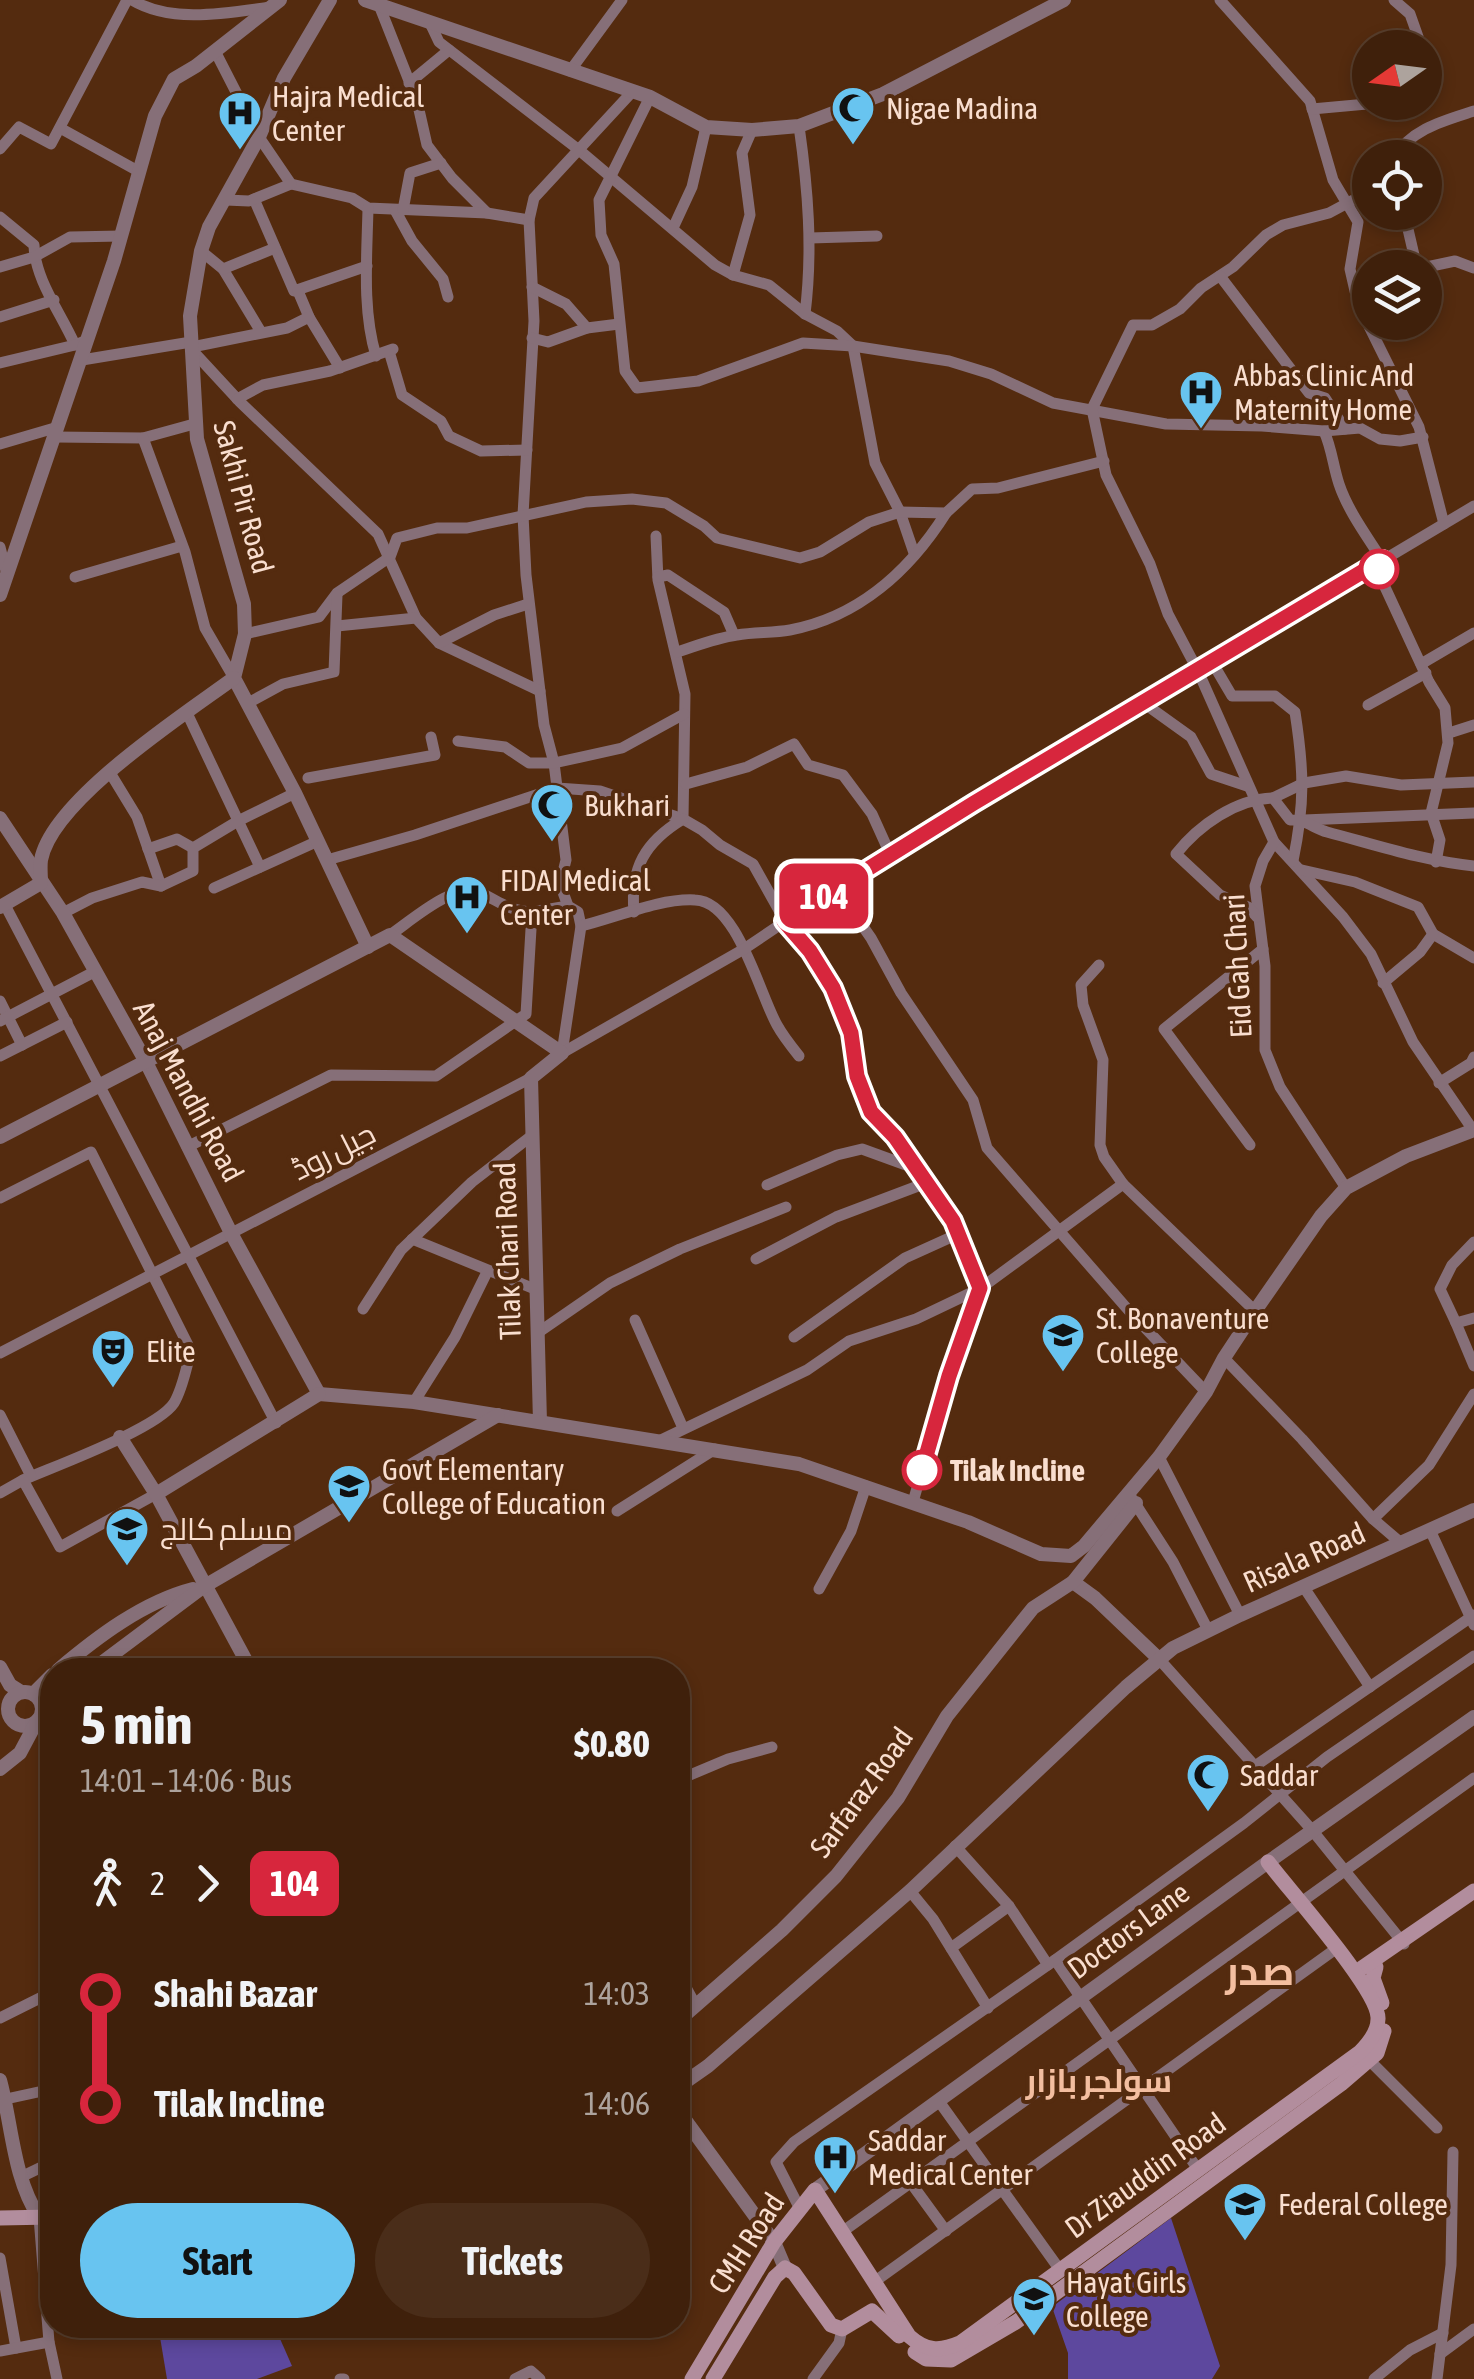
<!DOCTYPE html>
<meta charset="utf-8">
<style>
:root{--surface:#3f200b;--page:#4a2d19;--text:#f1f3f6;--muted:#ada39d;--line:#583e2c;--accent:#68c4f0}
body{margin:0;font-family:"Asap Condensed",Cairo,sans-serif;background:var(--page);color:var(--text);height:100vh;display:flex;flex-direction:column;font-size:38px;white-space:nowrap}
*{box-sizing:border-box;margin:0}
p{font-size:32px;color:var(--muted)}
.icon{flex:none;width:55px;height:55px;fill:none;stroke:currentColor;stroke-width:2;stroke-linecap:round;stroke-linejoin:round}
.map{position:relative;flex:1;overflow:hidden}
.side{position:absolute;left:40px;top:1658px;width:650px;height:680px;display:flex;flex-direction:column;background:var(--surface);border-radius:40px;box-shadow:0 5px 15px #0003,0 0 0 2px var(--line)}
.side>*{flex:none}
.badge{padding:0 20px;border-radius:15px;font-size:35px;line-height:65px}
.needle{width:65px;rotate:256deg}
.tools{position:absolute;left:1352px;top:30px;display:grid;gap:20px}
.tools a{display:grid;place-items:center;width:90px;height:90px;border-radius:50%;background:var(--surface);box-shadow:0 5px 15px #0003,0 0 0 2px var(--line);font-size:50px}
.map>.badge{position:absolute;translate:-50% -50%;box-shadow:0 0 0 5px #fff}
.legs{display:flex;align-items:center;gap:15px;height:110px;padding:0 40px;font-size:32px}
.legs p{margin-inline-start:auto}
.overview{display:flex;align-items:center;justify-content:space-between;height:170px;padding:0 40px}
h1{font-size:55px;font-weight:700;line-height:75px}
.action{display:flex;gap:20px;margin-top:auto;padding:20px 40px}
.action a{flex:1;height:115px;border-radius:60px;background:var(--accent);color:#111;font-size:40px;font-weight:700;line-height:115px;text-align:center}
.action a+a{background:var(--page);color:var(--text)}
ul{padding:0 40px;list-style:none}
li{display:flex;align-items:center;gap:35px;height:110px;font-size:38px}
li i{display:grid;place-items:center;width:15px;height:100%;margin:0 12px;background:currentColor}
li i::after{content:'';width:25px;height:25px;margin:-12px;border:8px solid;border-radius:50%;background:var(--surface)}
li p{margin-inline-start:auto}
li:first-child i{background:linear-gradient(#0000 50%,currentColor 0)}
li:last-child i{background:linear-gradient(currentColor 50%,#0000 0)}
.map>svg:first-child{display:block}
.green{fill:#5d489e}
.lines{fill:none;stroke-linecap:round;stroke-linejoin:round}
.minor{stroke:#866f78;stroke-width:11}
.tertiary{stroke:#866f78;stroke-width:14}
.secondary{stroke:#b28d9d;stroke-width:15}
.line-1-casing{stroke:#fff;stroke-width:22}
.line-1{stroke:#d7263d;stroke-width:15}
.stop-1-dot{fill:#fff;stroke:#d7263d;stroke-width:5}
.labels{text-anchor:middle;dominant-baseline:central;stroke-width:8;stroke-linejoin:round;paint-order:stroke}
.poi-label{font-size:30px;fill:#f9decf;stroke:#542b0f;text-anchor:start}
.street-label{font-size:30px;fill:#f9decf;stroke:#542b0f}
.stop-label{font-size:30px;font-weight:bold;fill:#f9decf;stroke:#542b0f;text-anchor:start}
.neighbourhood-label{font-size:32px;font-weight:bold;fill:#f3bea0;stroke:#542b0f}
.district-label{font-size:40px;font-weight:bold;fill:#f3bea0;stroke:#542b0f}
</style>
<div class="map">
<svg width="1474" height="2379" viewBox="0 0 1474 2379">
<rect width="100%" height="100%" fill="#542b0f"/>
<g class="green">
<polygon points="1171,2218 1220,2366 1212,2379 1068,2379 1068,2353 1052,2307"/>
<polygon points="158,2325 274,2325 292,2366 257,2379 167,2379"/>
</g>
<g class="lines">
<g class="minor">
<path d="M132 0C172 24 227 13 271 7"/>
<polyline points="1220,0 1310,101 1333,180 1358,222 1350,269 1358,304 1419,427 1444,524"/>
<polyline points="1394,0 1410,14 1422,48"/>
<polyline points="379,5 417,101 427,145 452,178 487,213"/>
<polyline points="430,23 439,42 579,150 715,265 733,275 769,285 805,314 837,331 853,346 875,463 900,512 914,553"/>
<polyline points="215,51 259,137 291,184 352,198 368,208 487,213 529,220 534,198 632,92"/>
<polyline points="570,71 622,0"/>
<polyline points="409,83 449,50"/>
<polyline points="650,97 599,200 601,235 614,264 625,371 637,388 698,381 803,343 853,346 949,361 991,374 1053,403 1166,424 1262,426 1324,431 1360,428 1380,439 1400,441 1423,437"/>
<polyline points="1312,109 1389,102"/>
<path d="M799 126C808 189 813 250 805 314"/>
<polyline points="60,128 138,171"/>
<polyline points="0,149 19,127 51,144 127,0"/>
<path d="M1394 158C1411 129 1443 121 1474 111"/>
<polyline points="1370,191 1329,213 1283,225 1266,235 1233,267 1201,288 1180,309 1152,325 1133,325 1092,409 1106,475 1150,564 1168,614 1198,671 1274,842 1343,917 1371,954 1413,1042 1473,1130"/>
<polyline points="254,199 294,291 367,266"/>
<polyline points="226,200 249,201 291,184"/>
<path d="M368 208C367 256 362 310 376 356"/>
<polyline points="395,210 412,241 443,279 448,297"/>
<polyline points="403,210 410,173 441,163"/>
<polyline points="1404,212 1417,268"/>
<path d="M0 217 34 245C35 280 61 313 75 345L87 340"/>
<polyline points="529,220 534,321 523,515 526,575 544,725 554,763 566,860 560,884 568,906 578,912 581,926 562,1053"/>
<polyline points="673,228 692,187 706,127"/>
<polyline points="810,238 877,236"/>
<polyline points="201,251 223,269 261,332"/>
<polyline points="0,267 34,257 70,237 121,236"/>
<polyline points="1422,268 1455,261 1474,268"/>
<polyline points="223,269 275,248"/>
<polyline points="733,275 750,215 742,153 752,130"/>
<polyline points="1220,276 1309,393 1325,398 1345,429"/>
<polyline points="532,287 566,304 587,328"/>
<polyline points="298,291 309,317 340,368"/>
<polyline points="0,317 54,300"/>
<polyline points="532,338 548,342 587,328 619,324"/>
<polyline points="192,347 287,328 309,317"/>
<polyline points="192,350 240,402 378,534 416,618 439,643 540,691"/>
<polyline points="389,351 402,395 441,421 449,436 481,451 527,450"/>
<polyline points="82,360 191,342"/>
<polyline points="0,363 75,345"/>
<polyline points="237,399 263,385 330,371 393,349"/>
<path d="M1324 431C1332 449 1333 466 1339 484 1348 511 1367 536 1382 560L1378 572 1429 682 1445 708 1448 743 1431 813 1440 840 1436 862"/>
<polyline points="56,437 143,438 194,424"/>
<polyline points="143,438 185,552 205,628 234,678"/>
<polyline points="0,444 58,427"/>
<polyline points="656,536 658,580 685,694 683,819"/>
<polyline points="0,547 7,575"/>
<polyline points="75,577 182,546"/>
<polyline points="658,577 668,575 724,612 734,635"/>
<polyline points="337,626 416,618"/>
<polyline points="245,634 319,617 337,593 390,557 397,538 437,528 467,528 586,502 632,499 666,503 704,526 717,538 800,558 820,552 869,522 900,512 946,513 972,489 998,488 1104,461"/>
<polyline points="439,643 494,615 528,604"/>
<path d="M677 652C696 646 716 638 737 635 754 632 773 633 790 630 859 617 910 570 946 513"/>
<path d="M1212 662 1232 696H1275L1295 712C1304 770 1305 803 1293 861"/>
<polyline points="1421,664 1474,633"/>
<polyline points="248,703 283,684 334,672 337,595"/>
<polyline points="1145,704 1191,737 1211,774 1247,786"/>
<polyline points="1368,705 1426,673"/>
<polyline points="187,713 260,867"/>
<polyline points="1449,733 1474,725"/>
<polyline points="458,741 505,747 529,763 554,763 622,748 684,714"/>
<polyline points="109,771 137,817 161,886"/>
<polyline points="308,778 435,755 431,737"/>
<polyline points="686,784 747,767 794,744 808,765 843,775 872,814 891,856"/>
<polyline points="1273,798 1304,783 1346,776 1401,785 1474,782"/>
<polyline points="1304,820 1474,813"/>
<polyline points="1274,842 1263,861 1255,886 1265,966 1265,1050 1280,1087 1346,1188"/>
<polyline points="148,849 177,839 193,848"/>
<polyline points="327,860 415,835 557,788 600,791 683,819 702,830 720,845 753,864 785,921 810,951 833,988 851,1033 857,1076 871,1111 895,1137 953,1221 981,1288 949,1376 913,1502"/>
<polyline points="1302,870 1355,882 1418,907 1433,934 1474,958"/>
<polyline points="214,888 318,841"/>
<polyline points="836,888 871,938 901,993 973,1100 987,1148 1130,1312 1206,1392"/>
<polyline points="5,905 276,1423"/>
<polyline points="532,912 568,906"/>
<path d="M634 912C630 868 645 842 683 819"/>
<polyline points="63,913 92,898 142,882 161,886 193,871 193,848 238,821 295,793"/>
<path d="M1257 917 1248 907 1220 895 1176 854C1199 825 1236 799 1273 798L1290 820C1305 819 1313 828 1327 832 1376 845 1424 861 1474 866"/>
<path d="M581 926C615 918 660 898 695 900 737 901 759 993 777 1025 783 1036 791 1046 799 1056"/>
<polyline points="1383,983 1420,952 1433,934"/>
<polyline points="0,1001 22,1045"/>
<polyline points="0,1021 94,972"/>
<polyline points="562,1053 744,949 845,881 1474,506"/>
<polyline points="0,1056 67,1022"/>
<polyline points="1439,1083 1471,1063 1474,1057"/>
<polyline points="1250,1145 1164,1029 1263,949"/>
<path d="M187 1147 331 1075 436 1076 526 1014 532 912C507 910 502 903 481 893 456 880 411 921 390 935"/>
<polyline points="1123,1184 1255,1311"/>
<polyline points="767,1185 837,1155 862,1149 917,1169"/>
<path d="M0 1198 91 1152 191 1351C186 1368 183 1388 174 1403 157 1429 55 1466 23 1480"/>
<polyline points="412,1239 537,1290"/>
<polyline points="756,1259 836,1217 926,1183"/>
<polyline points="363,1309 401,1250 472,1182 530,1137"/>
<polyline points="1474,1318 1456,1323 1474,1366"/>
<polyline points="635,1320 683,1428"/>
<polyline points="1456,1323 1440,1289 1452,1265 1474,1242"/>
<polyline points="539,1332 610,1283 680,1249 786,1207"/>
<polyline points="794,1337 905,1258 958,1234"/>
<polyline points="0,1353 531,1078"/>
<polyline points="1224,1358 1302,1439 1373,1519 1401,1543"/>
<polyline points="414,1402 455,1337 487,1272"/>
<polyline points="0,1415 31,1476"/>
<polyline points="661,1440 807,1370 849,1341 916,1319 981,1288 1123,1184 1104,1157 1100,1145 1103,1060 1083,1005 1081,985 1099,965"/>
<polyline points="1159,1457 1240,1615"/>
<polyline points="0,1493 23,1480 60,1547 156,1494"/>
<polyline points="1131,1497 1173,1562 1208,1630"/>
<polyline points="617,1511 715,1449"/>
<polyline points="1373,1519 1429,1465 1474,1394"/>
<polyline points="1430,1530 1474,1625"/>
<polyline points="1303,1586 1370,1687"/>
<polyline points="819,1589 851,1531 866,1486"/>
<polyline points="1159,1659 1312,1830 1404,1944"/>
<polyline points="1255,1766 1474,1615"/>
<polyline points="678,1780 728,1759 772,1747"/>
<polyline points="955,1846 1009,1906 1048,1965"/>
<polyline points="910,1891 933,1919 988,2008"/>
<polyline points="951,1948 1009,1906"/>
<polyline points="1055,1960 1199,2171"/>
<polyline points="678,1973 695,2004"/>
<polyline points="0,2018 52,1992"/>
<polyline points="1369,2060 1437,2128"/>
<polyline points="6,2099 52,2089"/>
<polyline points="938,2100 1060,2270"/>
<polyline points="21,2177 52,2162"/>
<polyline points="911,2183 946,2231"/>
<polyline points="800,2209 776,2162 794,2142 1055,1960 1244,1823 1327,1757 1474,1656"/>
<polyline points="39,2217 49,2342 57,2379"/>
<polyline points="842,2232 1474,1778"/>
<polyline points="0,2258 16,2348"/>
<polyline points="874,2282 1337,1948"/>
<polyline points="0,2351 49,2342"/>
<polyline points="1440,2354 1474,2329"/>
<polyline points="340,2379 344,2379"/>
<polyline points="515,2379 531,2371 540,2379"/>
<polyline points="813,2379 839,2343 842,2329"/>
<polyline points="1374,2379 1410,2350 1443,2333"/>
<polyline points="1437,2379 1451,2265 1453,2152"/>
</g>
<g class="tertiary">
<polyline points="330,0 284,78 259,137 209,227 201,251 190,316 197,439 244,604 245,634 234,678 295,793 368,947"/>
<polyline points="365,0 650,97 706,127 752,130 799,126 883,94 1064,0"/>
<polyline points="0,595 114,261 155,116 174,79 196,66 280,0"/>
<polyline points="0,818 63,913 146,1062 231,1233 319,1394"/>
<path d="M0 907 41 883C41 876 40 867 41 860 52 800 185 714 234 678"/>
<polyline points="0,1137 390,935 562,1053 531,1078 540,1422"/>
<polyline points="319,1394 414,1402 799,1464 968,1522 1041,1554 1071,1556 1084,1546 1159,1457 1206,1392 1224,1358 1255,1311 1321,1216 1346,1188 1406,1156 1474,1130"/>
<polyline points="120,1437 156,1494 251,1670"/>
<polyline points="156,1494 319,1394"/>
<polyline points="1073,1582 1095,1598 1159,1659"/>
<polyline points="0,1667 10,1685 21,1692"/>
<path d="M58 1670C97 1637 143 1602 193 1589"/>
<polyline points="92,1670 203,1587 498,1415"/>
<circle cx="25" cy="1709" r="17"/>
<polyline points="33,1694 52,1675"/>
<polyline points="0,1769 20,1753 37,1721"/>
<polyline points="678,2021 782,1930 836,1876 898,1798 947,1716 1033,1608 1073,1582 1136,1503"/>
<path d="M0 2080C12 2124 13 2178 39 2217"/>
<polyline points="678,2087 708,2066 910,1891 1126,1687 1173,1648 1240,1615 1474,1510"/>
<polyline points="678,2110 774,2242 785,2268"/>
<polyline points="815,2190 1268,1862 1474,1717"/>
</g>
<g class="secondary">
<polyline points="1376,1967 1373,1978 1382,2003"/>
<polyline points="1362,1968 1474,1891"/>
<polyline points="0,2218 52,2217"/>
<polyline points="915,2352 926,2359 951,2360 1016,2322 1341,2084 1377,2053 1384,2031"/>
<path d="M692 2379 774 2242 815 2190 909 2336C926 2351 939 2352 960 2343L1360 2052C1369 2043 1378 2032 1378 2019 1380 1991 1288 1889 1268 1862"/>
<polyline points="713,2379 775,2277 785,2268 794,2273 831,2325 842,2329 872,2311 899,2336"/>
</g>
</g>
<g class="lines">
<defs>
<polyline id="line-1" points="922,1470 949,1376 980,1288 953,1221 895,1137 871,1112 857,1076 851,1033 833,988 810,951 784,921 974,803 1382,560 1379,569"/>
</defs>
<use href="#line-1" class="line-1-casing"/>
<use href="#line-1" class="line-1"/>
</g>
<defs>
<symbol id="mosque-pin" viewBox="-11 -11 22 30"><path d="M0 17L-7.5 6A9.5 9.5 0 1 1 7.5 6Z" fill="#68c4f0" stroke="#542b0f"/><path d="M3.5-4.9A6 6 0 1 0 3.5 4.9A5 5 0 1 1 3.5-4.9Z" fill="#111"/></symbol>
<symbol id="hospital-pin" viewBox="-11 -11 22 30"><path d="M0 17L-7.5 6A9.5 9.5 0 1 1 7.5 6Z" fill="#68c4f0" stroke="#542b0f"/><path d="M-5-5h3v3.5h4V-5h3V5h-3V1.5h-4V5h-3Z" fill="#111"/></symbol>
<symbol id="university-pin" viewBox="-11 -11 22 30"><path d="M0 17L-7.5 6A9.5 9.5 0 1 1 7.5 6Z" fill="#68c4f0" stroke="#542b0f"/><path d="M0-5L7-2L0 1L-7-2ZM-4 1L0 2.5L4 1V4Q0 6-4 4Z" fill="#111"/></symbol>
<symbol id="theatre-pin" viewBox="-11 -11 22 30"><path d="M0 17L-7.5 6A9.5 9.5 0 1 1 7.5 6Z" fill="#68c4f0" stroke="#542b0f"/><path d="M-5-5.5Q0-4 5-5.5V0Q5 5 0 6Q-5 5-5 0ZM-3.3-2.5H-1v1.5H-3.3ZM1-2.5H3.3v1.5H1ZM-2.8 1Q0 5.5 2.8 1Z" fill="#111"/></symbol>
</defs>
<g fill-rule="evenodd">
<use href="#mosque-pin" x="828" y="83" width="50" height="68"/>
<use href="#hospital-pin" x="215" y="88" width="50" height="68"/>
<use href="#hospital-pin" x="1176" y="367" width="50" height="68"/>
<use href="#mosque-pin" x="527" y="780" width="50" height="68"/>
<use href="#hospital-pin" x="442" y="872" width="50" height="68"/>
<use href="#university-pin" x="1038" y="1310" width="50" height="68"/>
<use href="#theatre-pin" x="88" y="1326" width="50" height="68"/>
<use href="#university-pin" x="324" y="1461" width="50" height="68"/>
<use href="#university-pin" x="102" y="1504" width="50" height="68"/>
<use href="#mosque-pin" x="1183" y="1750" width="50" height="68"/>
<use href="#hospital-pin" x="810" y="2132" width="50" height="68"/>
<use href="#university-pin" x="1220" y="2179" width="50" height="68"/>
<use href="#university-pin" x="1009" y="2274" width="50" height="68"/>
</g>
<g class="stop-1-dot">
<circle cx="1379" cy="569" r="18"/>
<circle cx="922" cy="1470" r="18"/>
</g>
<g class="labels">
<g class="poi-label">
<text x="272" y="96">Hajra Medical<tspan x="272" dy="34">Center</tspan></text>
<text x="886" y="108">Nigae Madina</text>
<text x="1234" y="375">Abbas Clinic And<tspan x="1234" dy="34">Maternity Home</tspan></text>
<text x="584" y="805">Bukhari</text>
<text x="500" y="880">FIDAI Medical<tspan x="500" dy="34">Center</tspan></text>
<text x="1096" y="1318">St. Bonaventure<tspan x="1096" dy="34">College</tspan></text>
<text x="146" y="1351">Elite</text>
<text x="382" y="1469">Govt Elementary<tspan x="382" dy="34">College of Education</tspan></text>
<text x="160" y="1529">مسلم کالج</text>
<text x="1240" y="1775">Saddar</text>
<text x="868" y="2140">Saddar<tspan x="868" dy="34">Medical Center</tspan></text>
<text x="1278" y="2204">Federal College</text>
<text x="1066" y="2282">Hayat Girls<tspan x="1066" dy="34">College</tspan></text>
</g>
<g class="street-label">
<text transform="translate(244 497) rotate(75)">Sakhi Pir Road</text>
<text transform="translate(1237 966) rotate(-93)">Eid Gah Chari</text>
<text transform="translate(189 1091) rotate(62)">Anaj Mandhi Road</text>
<text transform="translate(333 1151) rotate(-27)">جیل روڈ</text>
<text transform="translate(507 1251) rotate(-92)">Tilak Chari Road</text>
<text transform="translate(1304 1557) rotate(-24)">Risala Road</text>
<text transform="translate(861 1792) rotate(-54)">Sarfaraz Road</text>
<text transform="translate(1128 1930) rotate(-36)">Doctors Lane</text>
<text transform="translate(1145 2175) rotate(-36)">Dr Ziauddin Road</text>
<text transform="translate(746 2243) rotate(-57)">CMH Road</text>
</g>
<g class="stop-label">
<text x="950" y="1470">Tilak Incline</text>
</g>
<g class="neighbourhood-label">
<text x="1099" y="2080">سولجر بازار</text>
</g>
<g class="district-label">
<text x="1260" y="1970">صدر</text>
</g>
</g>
</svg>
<div class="tools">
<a><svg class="needle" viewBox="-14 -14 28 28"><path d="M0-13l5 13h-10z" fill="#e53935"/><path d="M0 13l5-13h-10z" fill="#ada39d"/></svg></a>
<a><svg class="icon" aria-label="locate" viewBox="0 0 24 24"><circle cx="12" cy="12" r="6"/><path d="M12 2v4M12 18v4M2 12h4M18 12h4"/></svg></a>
<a><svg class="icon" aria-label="layers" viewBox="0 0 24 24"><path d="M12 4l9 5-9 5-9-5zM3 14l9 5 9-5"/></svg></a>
</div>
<b class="badge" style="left:824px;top:896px;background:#d7263d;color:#fff">104</b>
<section class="side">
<div class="overview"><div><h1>5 min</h1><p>14:01 – 14:06 · Bus</p></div><b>$0.80</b></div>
<div class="legs"><svg class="icon" aria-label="walk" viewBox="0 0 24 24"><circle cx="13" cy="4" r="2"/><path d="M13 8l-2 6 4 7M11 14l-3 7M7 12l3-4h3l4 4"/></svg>2<svg class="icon" aria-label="forward" viewBox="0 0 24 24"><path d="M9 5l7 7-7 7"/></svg><b class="badge" style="background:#d7263d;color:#fff">104</b></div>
<ul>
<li><i style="color:#d7263d"></i><b>Shahi Bazar</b><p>14:03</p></li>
<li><i style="color:#d7263d"></i><b>Tilak Incline</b><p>14:06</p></li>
</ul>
<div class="action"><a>Start</a><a>Tickets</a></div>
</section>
</div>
